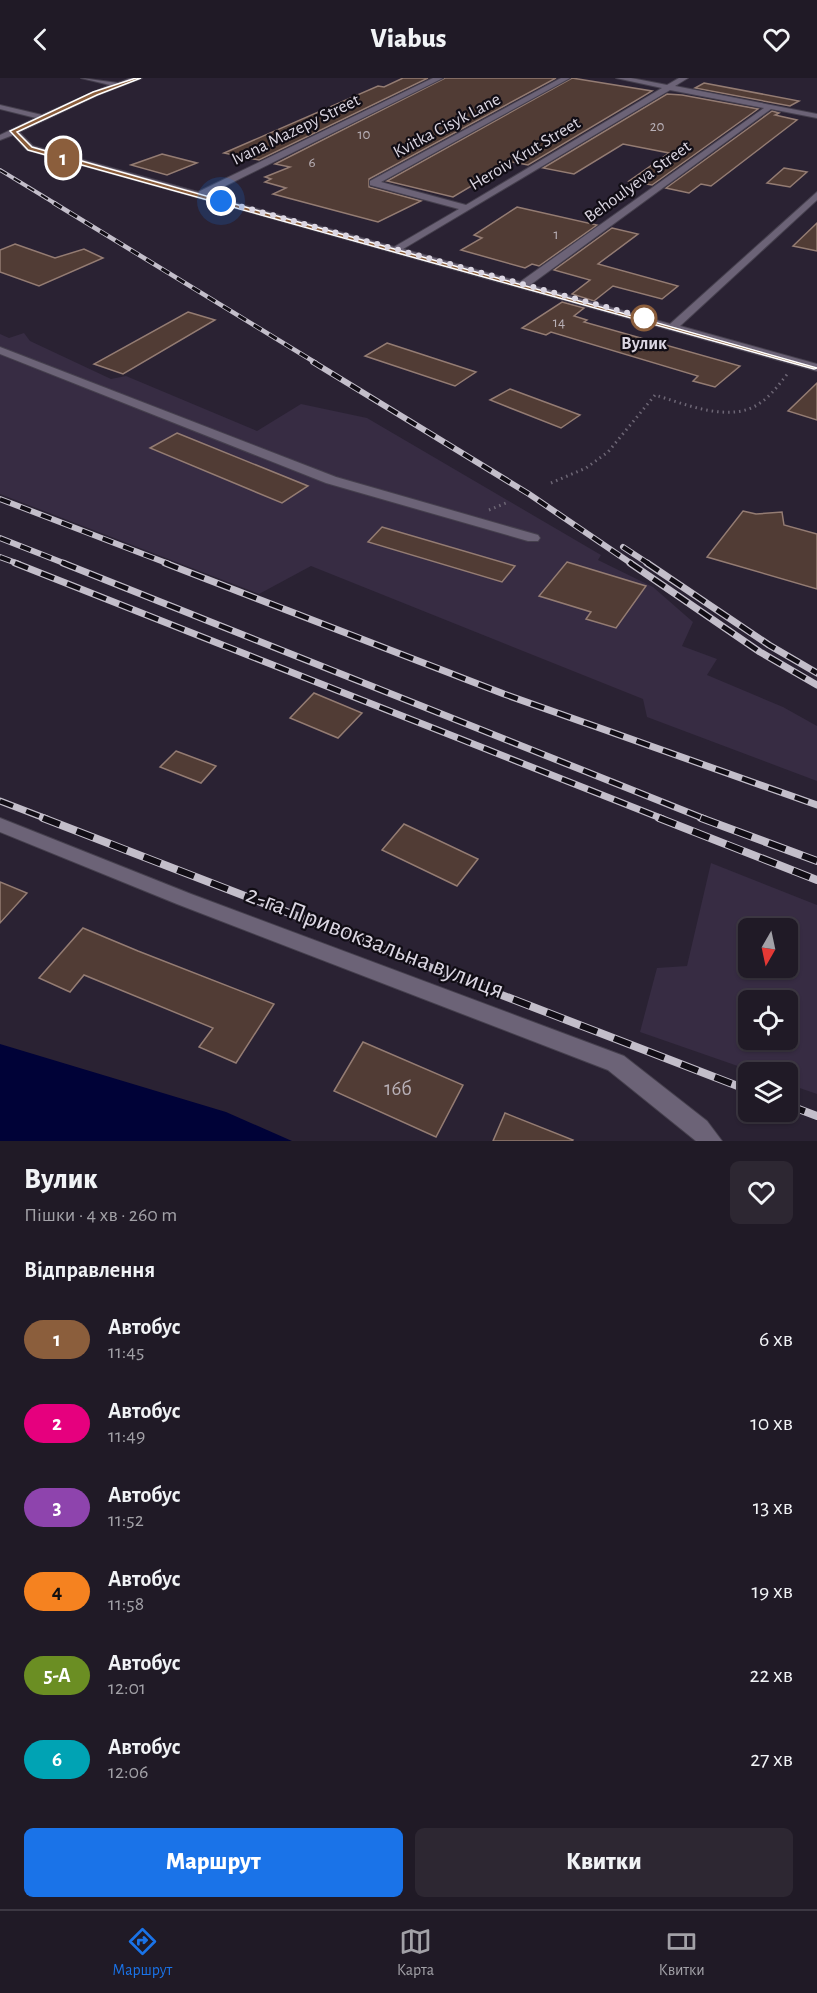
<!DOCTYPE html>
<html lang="uk">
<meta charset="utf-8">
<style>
:root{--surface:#201a26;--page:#2d2732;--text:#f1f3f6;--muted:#a2a1a7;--line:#3d3843;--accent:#1a73e8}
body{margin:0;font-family:"Alegreya Sans",sans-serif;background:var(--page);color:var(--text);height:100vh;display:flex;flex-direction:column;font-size:22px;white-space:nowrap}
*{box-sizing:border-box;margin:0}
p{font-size:20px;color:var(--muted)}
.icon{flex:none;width:33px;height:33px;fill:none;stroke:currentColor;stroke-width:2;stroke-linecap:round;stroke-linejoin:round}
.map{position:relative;height:1063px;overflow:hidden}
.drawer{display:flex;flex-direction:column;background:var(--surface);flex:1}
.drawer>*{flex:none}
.badge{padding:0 12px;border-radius:20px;font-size:21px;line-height:39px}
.needle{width:39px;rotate:189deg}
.fabs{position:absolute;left:738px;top:840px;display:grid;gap:12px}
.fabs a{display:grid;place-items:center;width:60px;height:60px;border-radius:9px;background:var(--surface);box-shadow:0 2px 4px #0004,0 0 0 2px var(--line);font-size:30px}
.you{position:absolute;width:30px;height:30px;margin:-15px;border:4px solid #fff;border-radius:50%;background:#1a73e8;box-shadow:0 0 0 9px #1a73e833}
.map>.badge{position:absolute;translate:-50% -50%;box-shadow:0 0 0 3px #fff}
h2{padding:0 24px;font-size:22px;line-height:54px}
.round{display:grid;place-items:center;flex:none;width:63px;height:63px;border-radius:9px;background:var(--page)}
.head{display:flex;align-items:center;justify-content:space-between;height:102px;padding:0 24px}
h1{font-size:28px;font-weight:800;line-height:45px}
.button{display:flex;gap:12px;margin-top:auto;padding:12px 24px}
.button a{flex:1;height:69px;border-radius:9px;background:var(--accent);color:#fff;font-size:24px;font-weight:800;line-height:69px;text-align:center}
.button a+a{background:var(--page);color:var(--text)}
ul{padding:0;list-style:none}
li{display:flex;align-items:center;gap:18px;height:84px;padding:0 24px}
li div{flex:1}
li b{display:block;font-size:22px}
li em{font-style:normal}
li .badge{min-width:66px;font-weight:700;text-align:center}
header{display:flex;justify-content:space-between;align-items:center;height:78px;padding:0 24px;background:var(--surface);font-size:27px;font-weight:800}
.tabs{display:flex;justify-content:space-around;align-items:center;height:84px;border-top:2px solid var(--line);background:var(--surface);font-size:16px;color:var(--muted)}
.tabs a{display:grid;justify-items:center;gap:3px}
.tabs .on{color:var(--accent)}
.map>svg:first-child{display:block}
.built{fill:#372c43;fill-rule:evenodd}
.water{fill:#000237}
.building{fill:#513c35;stroke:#947c73;stroke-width:1.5}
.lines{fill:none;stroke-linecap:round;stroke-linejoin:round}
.minor-casing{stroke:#46404e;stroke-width:2}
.path{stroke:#6d6675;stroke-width:3;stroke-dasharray:1.5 4;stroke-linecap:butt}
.minor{fill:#6c6377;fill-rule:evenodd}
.rail-far4-casing{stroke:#c3beca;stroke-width:4}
.rail-far3-casing{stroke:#c3beca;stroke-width:4.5}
.rail-far2-casing{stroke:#c3beca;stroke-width:6}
.rail-far1-casing{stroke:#c3beca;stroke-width:7}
.rail-casing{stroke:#c3beca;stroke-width:8}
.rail-far4{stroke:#110d15;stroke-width:2;stroke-dasharray:8;stroke-linecap:butt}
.rail-far3{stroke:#110d15;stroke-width:3;stroke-dasharray:9;stroke-linecap:butt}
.rail-far2{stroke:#110d15;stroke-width:4;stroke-dasharray:11;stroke-linecap:butt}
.rail-far1{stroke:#110d15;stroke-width:4.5;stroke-dasharray:14;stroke-linecap:butt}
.rail{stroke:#110d15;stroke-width:6;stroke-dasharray:18;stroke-linecap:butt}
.line{fill:#8b5e3c;stroke:#fff;stroke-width:1.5}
.walk{stroke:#dbd6e2;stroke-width:6;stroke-dasharray:0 10.8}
.stop-dot{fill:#fff;stroke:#8b5e3c;stroke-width:3}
.labels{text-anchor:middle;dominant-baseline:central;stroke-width:4.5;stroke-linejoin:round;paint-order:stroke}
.far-number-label{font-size:15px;fill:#b8b0b7}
.far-street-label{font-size:18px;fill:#dbd6e2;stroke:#110d15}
.far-stop-label{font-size:18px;font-weight:bold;fill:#dbd6e2;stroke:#110d15}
.near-number-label{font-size:21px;fill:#b8b0b7}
.near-street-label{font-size:26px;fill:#dbd6e2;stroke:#110d15}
</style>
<header><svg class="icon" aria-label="back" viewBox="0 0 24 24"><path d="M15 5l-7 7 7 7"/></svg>Viabus<svg class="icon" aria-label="heart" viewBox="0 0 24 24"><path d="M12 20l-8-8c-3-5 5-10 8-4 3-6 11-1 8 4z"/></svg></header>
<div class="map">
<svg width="817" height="1063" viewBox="0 0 817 1063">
<rect width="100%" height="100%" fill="#2a2233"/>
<g class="built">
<polygon points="24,255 30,263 111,301 126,298 257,353 301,326 367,340 601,477 598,482 653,509 693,544 682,568 717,581 707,597 783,629 817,648 817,703 647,639 643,621 311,488 259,516 0,416 0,256 9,260"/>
<path d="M711 785 817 827V1016L788 1006V994H755L640 954 657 890 687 888ZM748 850H788V890H748ZM748 922H788V962H748Z"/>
</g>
<polygon class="water" points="0,966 226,1034 292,1063 0,1063"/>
<g class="building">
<polygon points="403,0 428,0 259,82 224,75 378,8 384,9"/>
<polygon points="445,0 556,0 369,101 369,109 421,123 378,144 273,116 286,110 265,104 271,101 265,99 290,89 275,86"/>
<polygon points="572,0 652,13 528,87 512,84 453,119 387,103"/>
<polygon points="704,5 799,23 790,28 695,10"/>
<polygon points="667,16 682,17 758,31 652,107 629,103 669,75 623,66 574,96 543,90"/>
<polygon points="772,33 779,35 775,37 797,42 711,108 701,106 689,115 666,110"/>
<polygon points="162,76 197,85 167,97 131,87"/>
<polygon points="784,90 807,94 790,109 767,105"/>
<polygon points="517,129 597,147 539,188 532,186 525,190 461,172 482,160 474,157"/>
<polygon points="817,145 817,173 793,168"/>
<polygon points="612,150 638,156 598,186 678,208 662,221 613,208 594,223 572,216 590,202 554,192"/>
<polygon points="15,166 55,180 84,171 103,180 39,208 0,194 0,172"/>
<polygon points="562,224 584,230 574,238 587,242 584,244 740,288 715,309 693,303 698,298 551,254 546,257 522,250"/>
<polygon points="188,234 215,242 123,296 94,286"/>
<polygon points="387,265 476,294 455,308 365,278"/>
<polygon points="817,305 817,342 788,333"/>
<polygon points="510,311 580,337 561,350 490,322"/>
<polygon points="177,355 308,408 282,425 150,370"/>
<polygon points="743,433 756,436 782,434 784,447 817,456 817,511 707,479"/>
<polygon points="382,449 515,488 502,504 368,464"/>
<polygon points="567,484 646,508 616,550 586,541 591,534 539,518"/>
<polygon points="314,615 362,635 338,660 290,640"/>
<polygon points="176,673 216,688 201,705 160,689"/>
<polygon points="404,746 478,781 457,808 382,772"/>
<polygon points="0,804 27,815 0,845"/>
<polygon points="83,850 138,873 274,926 236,985 199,969 213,950 84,897 70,914 39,900"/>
<polygon points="363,964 463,1007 436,1059 334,1013"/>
<polygon points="505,1035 573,1062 572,1063 493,1063"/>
</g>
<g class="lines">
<defs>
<g id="minor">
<path d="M81 0 118 5 131 0H142L98 17 19 54 33 68 198 114 433 0H443L207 117 394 169 459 131 370 107V103L561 0H570L381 104 466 127 662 10 616 0H631L667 7 679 0H688L675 8 817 36V40L771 31 530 207 670 246 817 114V122L680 248 817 286V293L27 72 13 57 0 62V57L36 40 0 31V27L42 37 110 7ZM670 12 764 30 520 204 403 171Z"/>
<polygon points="0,269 336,399 538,457 540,460 538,463 528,463 326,405 0,276"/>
<polygon points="0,740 191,816 624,978 707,1043 722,1063 696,1063 608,992 177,826 0,754"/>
</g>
</defs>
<use href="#minor" class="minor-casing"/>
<g class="path">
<path d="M551 405 586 390 608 374 655 317C685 326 731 346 760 325 772 317 780 305 789 294"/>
<polyline points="489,432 506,425"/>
</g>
<use href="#minor" class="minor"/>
<defs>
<polyline id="rail-far4" points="0,92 56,126"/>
<polyline id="rail-far3" points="54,125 316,285"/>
<g id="rail-far2">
<polyline points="313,284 529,416 632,486"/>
<polyline points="0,421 169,486"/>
<polyline points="0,460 66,486"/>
<polyline points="623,469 649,486"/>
<polyline points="0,479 19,486"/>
</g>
<g id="rail-far1">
<polyline points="15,485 663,741"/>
<polyline points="63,485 705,741"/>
<polyline points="165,485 504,616 817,727"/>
<polyline points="630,485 760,574 817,607"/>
<polyline points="647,485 769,567 817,595"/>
<polyline points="0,723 47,741"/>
</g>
<g id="rail">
<polyline points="43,740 748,1012"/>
<polyline points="659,740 817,802"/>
<polyline points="701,740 817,783"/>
<polyline points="788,1027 817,1038"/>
</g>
</defs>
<use href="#rail-far4" class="rail-far4-casing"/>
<use href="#rail-far3" class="rail-far3-casing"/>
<use href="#rail-far2" class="rail-far2-casing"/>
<use href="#rail-far1" class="rail-far1-casing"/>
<use href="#rail" class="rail-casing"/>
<use href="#rail-far4" class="rail-far4"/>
<use href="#rail-far3" class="rail-far3"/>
<use href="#rail-far2" class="rail-far2"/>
<use href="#rail-far1" class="rail-far1"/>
<use href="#rail" class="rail"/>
</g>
<polygon class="line" points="136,0 141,0 97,17 17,54 32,69 817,290 814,291 28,72 10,53 93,14"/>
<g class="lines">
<polyline class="walk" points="221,123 653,242 644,240"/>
</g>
<circle class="stop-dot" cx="644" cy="240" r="12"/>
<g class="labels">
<g class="far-number-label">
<text x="657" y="48">20</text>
<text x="364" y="56">10</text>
<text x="312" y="84">6</text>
<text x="556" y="156">1</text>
<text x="559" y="244">14</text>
</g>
<g class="far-street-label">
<text transform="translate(447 48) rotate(-28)">Kvitka Cisyk Lane</text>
<text transform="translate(296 52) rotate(-26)">Ivana Mazepy Street</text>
<text transform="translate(525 76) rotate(-31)">Heroiv Krut Street</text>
<text transform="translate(638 104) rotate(-36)">Behoulyeva Street</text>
</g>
<g class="far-stop-label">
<text x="644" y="266">Вулик</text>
</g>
<g class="near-number-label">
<text x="398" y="1010">16б</text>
</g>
<g class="near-street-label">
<text transform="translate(375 864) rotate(21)">2-га Привокзальна вулиця</text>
</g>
</g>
</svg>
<div class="fabs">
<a><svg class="needle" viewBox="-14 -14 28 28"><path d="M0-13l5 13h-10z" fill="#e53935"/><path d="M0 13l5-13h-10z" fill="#a2a1a7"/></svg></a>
<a><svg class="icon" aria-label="locate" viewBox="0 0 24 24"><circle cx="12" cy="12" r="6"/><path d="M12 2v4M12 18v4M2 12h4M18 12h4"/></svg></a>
<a><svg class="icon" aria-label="layers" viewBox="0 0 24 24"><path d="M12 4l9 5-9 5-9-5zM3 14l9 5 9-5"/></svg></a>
</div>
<div class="you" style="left:221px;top:123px"></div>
<b class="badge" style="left:63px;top:80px;background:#8b5e3c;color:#fff">1</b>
</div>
<section class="drawer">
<div class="head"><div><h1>Вулик</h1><p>Пішки · 4 хв · 260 m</p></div><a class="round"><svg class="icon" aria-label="heart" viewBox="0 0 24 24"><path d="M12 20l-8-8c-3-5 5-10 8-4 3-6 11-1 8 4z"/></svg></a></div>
<h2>Відправлення</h2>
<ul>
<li><span class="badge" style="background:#8b5e3c;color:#fff">1</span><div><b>Автобус</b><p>11:45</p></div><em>6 хв</em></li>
<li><span class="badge" style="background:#e6007e;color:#fff">2</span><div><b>Автобус</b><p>11:49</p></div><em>10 хв</em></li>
<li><span class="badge" style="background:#8e44ad;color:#fff">3</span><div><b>Автобус</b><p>11:52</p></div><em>13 хв</em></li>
<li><span class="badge" style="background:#f58220;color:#111">4</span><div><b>Автобус</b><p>11:58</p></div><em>19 хв</em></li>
<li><span class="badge" style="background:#6b8e23;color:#fff">5-А</span><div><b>Автобус</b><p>12:01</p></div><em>22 хв</em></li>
<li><span class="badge" style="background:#00a3b4;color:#fff">6</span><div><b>Автобус</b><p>12:06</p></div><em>27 хв</em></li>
</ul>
<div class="button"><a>Маршрут</a><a>Квитки</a></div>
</section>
<nav class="tabs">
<a class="on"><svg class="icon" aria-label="directions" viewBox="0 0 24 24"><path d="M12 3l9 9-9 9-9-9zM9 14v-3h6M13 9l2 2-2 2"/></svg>Маршрут</a>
<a><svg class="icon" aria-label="map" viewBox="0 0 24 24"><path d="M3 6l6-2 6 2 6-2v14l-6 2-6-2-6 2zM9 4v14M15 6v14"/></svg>Карта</a>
<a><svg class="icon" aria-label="tickets" viewBox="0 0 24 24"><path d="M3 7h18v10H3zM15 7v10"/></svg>Квитки</a>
</nav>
